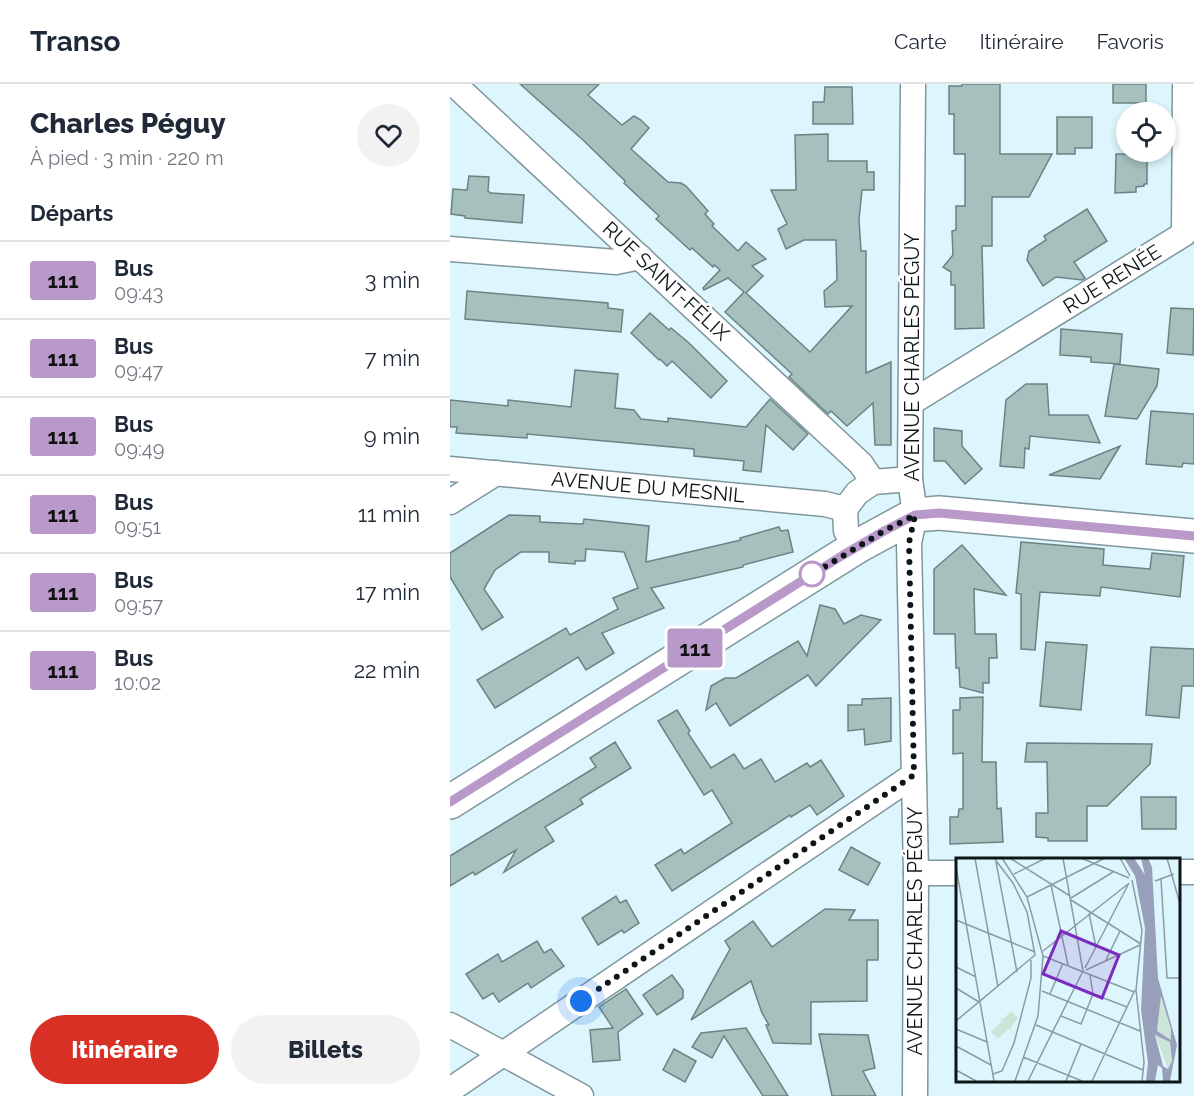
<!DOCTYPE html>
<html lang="fr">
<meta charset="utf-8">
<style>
:root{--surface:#fff;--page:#f2f2f3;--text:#1f2937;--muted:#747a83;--line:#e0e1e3;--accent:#d93025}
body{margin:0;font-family:Raleway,sans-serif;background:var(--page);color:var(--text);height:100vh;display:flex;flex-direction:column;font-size:22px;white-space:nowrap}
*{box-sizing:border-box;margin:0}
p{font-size:20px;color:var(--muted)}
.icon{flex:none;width:33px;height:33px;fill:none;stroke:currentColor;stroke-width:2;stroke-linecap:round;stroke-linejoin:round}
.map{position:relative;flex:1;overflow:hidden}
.drawer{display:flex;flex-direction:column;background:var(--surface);width:450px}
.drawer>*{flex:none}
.badge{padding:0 12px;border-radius:4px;font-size:21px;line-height:39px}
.tools{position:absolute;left:666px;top:18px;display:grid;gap:12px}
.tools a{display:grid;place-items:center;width:60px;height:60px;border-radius:50%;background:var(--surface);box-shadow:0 3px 9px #0003;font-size:30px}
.you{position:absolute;width:30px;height:30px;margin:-15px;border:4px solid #fff;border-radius:50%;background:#1a73e8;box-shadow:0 0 0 9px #1a73e833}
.map>.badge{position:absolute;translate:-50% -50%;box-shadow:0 0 0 3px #fff}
h2{padding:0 30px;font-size:22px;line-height:54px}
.round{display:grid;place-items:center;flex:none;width:63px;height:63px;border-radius:32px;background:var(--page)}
.headline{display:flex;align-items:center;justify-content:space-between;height:102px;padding:0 30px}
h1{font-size:28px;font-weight:800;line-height:45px}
.primary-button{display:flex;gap:12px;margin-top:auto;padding:12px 30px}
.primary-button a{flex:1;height:69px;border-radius:36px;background:var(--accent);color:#fff;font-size:24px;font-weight:800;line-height:69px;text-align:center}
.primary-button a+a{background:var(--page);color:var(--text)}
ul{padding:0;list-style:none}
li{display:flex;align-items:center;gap:18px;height:78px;padding:0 30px;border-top:2px solid var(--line)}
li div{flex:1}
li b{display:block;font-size:22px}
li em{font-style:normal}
li .badge{min-width:66px;font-weight:700;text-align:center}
header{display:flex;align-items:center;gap:36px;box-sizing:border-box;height:84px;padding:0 30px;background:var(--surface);border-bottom:2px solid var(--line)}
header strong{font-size:28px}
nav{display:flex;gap:33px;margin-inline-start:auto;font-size:21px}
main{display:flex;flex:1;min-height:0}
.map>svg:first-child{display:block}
.building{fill:#a6c0be;stroke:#6b8382;stroke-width:1.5}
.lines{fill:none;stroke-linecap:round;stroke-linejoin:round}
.street-casing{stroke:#7f969d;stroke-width:27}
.secondary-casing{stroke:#7f969d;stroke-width:36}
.street{stroke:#fff;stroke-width:24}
.secondary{stroke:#fff;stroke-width:33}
.line-casing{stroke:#fff;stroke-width:14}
.line{stroke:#b899ca;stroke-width:9}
.walk{stroke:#0d1518;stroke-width:6;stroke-dasharray:0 10.8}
.stop-dot{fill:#fff;stroke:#b899ca;stroke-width:3}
.labels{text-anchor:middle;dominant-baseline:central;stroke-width:5;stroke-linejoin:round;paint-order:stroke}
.street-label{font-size:20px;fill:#0d1518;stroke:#fefefe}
.inset-road{fill:none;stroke:#8a9ca2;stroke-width:1.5}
.view{fill:#7b2cbf;fill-opacity:0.15;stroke:#7b2cbf;stroke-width:3}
.inset-edge{fill:none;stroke:#0d1518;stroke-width:3}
</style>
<header>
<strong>Transo</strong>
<nav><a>Carte</a><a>Itinéraire</a><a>Favoris</a></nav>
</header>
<main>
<section class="drawer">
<div class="headline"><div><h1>Charles Péguy</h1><p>À pied · 3 min · 220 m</p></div><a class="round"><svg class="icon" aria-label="heart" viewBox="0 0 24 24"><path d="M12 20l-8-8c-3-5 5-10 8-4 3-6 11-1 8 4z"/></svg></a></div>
<h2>Départs</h2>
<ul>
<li><span class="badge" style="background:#b899ca;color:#111">111</span><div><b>Bus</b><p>09:43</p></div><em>3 min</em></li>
<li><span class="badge" style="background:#b899ca;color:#111">111</span><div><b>Bus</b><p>09:47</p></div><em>7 min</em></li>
<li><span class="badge" style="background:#b899ca;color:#111">111</span><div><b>Bus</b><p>09:49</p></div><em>9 min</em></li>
<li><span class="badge" style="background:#b899ca;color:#111">111</span><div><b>Bus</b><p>09:51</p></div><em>11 min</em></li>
<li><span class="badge" style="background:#b899ca;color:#111">111</span><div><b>Bus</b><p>09:57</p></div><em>17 min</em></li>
<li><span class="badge" style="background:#b899ca;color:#111">111</span><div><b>Bus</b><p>10:02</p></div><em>22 min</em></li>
</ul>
<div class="primary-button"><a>Itinéraire</a><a>Billets</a></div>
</section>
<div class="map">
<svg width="744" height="1012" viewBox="0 0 744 1012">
<rect width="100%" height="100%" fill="#ddf6fe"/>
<g class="building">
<polygon points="70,0 149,0 138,11 172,41 184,32 191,36 199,44 181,65 218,98 231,99 236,102 258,127 255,130 264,140 262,142 288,167 296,158 316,175 302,182 313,192 296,209 360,268 402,222 375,223 374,207 387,196 386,156 354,156 336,165 328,145 337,140 321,106 346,106 345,51 378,50 378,77 417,77 417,88 424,88 424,106 412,106 409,135 411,167 416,167 416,289 441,278 441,361 425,361 423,319 397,342 381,327 378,330 339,293 342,290 275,228 294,208 278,194 254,206 253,204 270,186 264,181 263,183 242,164 240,166 206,135 209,132 174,99 175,97 133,56"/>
<polygon points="512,0 550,0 550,70 602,70 579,113 542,113 542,162 532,162 534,244 505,245 505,201 501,201 501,188 493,183 503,171 502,147 506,146 506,122 515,122 515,70 504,70 504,30 499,30 499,2 512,2"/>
<rect x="663" y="0" width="33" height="19"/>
<polygon points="375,3 402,3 403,40 363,40 363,18 374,18"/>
<polygon points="607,33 642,33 642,64 625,64 625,70 607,70"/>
<polygon points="666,70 697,70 697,100 694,100 694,102 686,103 686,108 665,109"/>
<polygon points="19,92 39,93 38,107 41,109 74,111 72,139 15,134 15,132 1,130 3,105 17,106"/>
<polygon points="637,125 657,157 624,178 635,194 632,196 606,193 593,202 577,176 579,167 596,156 594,152"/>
<polygon points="17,207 158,219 158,224 173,226 171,248 15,235"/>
<polygon points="721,224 744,225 743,271 717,269"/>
<polygon points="200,229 219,246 221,244 239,259 277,297 261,314 222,277 217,282 210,275 209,276 181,249"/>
<polygon points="611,245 672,250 670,280 641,278 641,273 610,271"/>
<polygon points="664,280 709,285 707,302 687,335 655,332"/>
<polygon points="125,286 168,290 165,324 184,326 191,335 218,338 218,334 296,343 320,315 358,350 343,366 316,341 311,388 293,386 294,377 244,372 244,365 77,350 77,354 6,349 7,343 0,343 0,316 58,322 58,316 121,323"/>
<polygon points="576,300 597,300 599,331 638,331 650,359 580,352 579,365 575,364 574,384 550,382 556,316"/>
<polygon points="701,327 744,330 744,380 733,379 732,383 696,380"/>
<polygon points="484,344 512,347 512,362 532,385 515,400 495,377 484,377"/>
<polygon points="670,362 650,395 599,391"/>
<polygon points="59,431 90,432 90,438 133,440 134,435 199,442 196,478 291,456 290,454 329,443 331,447 338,446 343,468 293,481 293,483 201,504 214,524 152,549 164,569 136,586 128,573 45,624 27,596 116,544 120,551 168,525 163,514 188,504 174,468 136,465 135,477 125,477 125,480 99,478 99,468 71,468 45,486 34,505 53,533 32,546 0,493 0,469"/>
<polygon points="571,458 654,465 653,481 700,485 702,469 734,472 730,513 651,503 650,512 590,508 585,566 571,565 571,510 566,509"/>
<polygon points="512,461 556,511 524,505 525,550 546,550 547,574 539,574 539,599 533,599 533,609 510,603 509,584 506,584 505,550 484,550 484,485"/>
<polygon points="370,521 385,525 394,540 411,531 431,536 366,602 358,591 280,642 266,619 256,626 261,602 275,594 286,594 348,557 357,572"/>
<polygon points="596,558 637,561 631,626 590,622"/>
<polygon points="701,563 744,565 744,602 732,602 729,634 696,631"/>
<polygon points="533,613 532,678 546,678 547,725 551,724 553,758 500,760 500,733 508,733 509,725 513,725 513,669 503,670 503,626 510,626 510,614"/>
<polygon points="441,614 441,657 415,661 414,645 398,647 398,621 412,621 412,615"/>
<polygon points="227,626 240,647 238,649 261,684 284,670 294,685 311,675 325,698 357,679 360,683 371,676 394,712 367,731 360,721 341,733 340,731 222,807 205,781 231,765 234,770 282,739 262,706 254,711 208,637"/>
<polygon points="165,658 181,684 130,715 133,720 95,743 104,757 54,788 66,766 25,791 23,788 0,802 0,772 146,683 140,674"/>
<polygon points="577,659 702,660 700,680 657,722 637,722 637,757 598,757 598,754 586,753 586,729 598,729 597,678 575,678"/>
<polygon points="691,713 726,713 726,745 692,745"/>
<polygon points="401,763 430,779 418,801 389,786"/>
<polygon points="166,812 170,819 176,816 189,839 174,849 172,846 148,861 132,834"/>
<polygon points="375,825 405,826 399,836 428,836 428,876 417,876 417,917 361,918 361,960 323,959 316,941 319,941 312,929 301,897 241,936 280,865 275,857 303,837 322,863"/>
<polygon points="87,857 94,869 101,865 114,882 81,904 78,899 49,918 43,909 33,915 16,890 48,870 52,878"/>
<polygon points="222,891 233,906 233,914 207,931 193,911"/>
<polygon points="176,905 193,930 168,948 170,976 143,978 140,946 163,944 149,923"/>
<polygon points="296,944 338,1012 313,1012 274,952 262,974 242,963 251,949"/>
<polygon points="369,950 418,951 425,984 413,987 426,1012 382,1012"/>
<polygon points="224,965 246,977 235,998 213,986"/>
</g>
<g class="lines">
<defs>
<g id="street">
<polyline points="4,0 411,380 423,398"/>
<polyline points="463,0 460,395 465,431 459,459 466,789 465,1012"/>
<polyline points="0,165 166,178 190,173"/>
<polyline points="462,318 734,150 735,0"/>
<polyline points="0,385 375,420 395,425"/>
<polyline points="0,418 46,389"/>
<polyline points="408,462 396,447 395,425 407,409 423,398 460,395"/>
<polyline points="728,788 744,788"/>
<polyline points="466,789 507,789"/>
<polyline points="0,941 131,1012"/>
<polyline points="0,1006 464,691"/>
</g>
<polyline id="secondary" points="0,718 408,462 465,431 489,429 744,452"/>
</defs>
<use href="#street" class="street-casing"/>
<use href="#secondary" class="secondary-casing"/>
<use href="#street" class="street"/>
<use href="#secondary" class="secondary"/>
</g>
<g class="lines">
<defs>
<polyline id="line" points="0,718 393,471 434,447 465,431 489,429 744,452"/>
</defs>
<use href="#line" class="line-casing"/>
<use href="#line" class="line"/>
<polyline class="walk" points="131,917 464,691 459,459 465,431 434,447 358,493 362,490"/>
</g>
<circle class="stop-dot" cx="362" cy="490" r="12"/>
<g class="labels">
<g class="street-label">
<text transform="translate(662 195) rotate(-32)">RUE RENÉE</text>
<text transform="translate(216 197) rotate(43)">RUE SAINT-FÉLIX</text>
<text transform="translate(462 273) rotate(-90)">AVENUE CHARLES PÉGUY</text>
<text transform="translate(198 403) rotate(5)">AVENUE DU MESNIL</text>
<text transform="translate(465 847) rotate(-90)">AVENUE CHARLES PÉGUY</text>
</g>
</g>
<g transform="translate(506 774)">
<rect width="224" height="224" fill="#ddf6fe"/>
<path d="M205 138 215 170V182L201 173ZM55 153 62 160 54 170 59 177 53 171 42 181 35 174 46 163 42 160 47 161ZM199 176 214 184 216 203 212 211Z" fill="#cde5d9"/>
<path d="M168 0H178L189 17 185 0H192L196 9 202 120 221 187 214 223H207L206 210 202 207 199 223H190L192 205 185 152 189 70 179 18ZM205 138 215 171V182L201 173ZM199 177 214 184 216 203 212 211 207 208Z" fill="#979fba" fill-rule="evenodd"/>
<path class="inset-road" d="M19 0 42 129M46 0 71 39 87 98 82 158 59 223M54 0 114 38M107 0 127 113M125 0 173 20M164 0 174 18M211 0 224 46M40 4 61 114M0 9 38 223M58 16 90 0M205 21 211 120H224M176 22 186 72 180 132 188 204 186 223M199 23 218 16M95 27 112 107M71 39 149 0M115 40 157 14M115 42 185 86M133 55 140 89M0 62 79 94M87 93 172 26M87 98 178 134M149 104 164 73M0 109 20 119M129 110 173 25M130 112 184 87M134 117 137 136 171 149M0 130 23 144M86 133 184 173M94 136 107 105M105 158 125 166 137 136M0 163 79 97 71 54 57 25 38 0M80 167 187 212M0 171 31 184M0 188 35 207M67 199 126 223M0 212 20 223M37 216 46 213 58 185 75 120V102M72 223 127 113M110 223 125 186M136 223 179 132"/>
<path class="view" d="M105 73 163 97 146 140 87 116Z"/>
<rect width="224" height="224" class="inset-edge"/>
</g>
</svg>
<div class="tools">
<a><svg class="icon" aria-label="locate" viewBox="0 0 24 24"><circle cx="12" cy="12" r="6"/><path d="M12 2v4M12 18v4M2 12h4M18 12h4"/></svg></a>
</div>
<div class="you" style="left:131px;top:917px"></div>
<b class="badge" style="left:245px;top:564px;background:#b899ca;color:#111">111</b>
</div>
</main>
